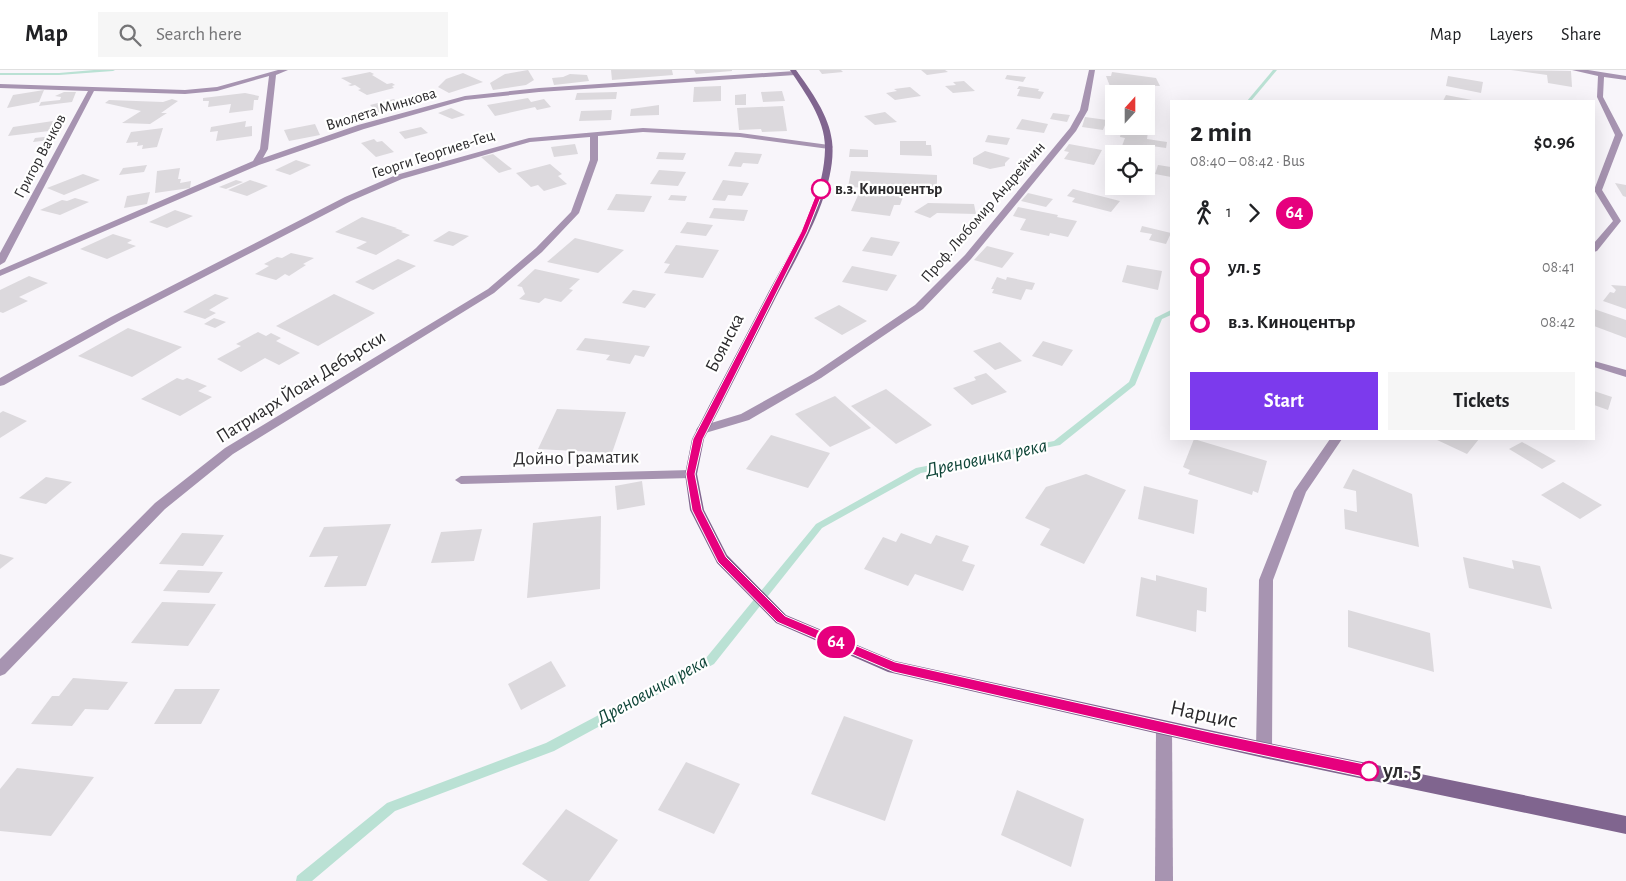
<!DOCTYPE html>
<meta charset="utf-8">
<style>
:root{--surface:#fff;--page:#f6f6f6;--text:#202124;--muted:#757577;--line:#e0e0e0;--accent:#7c3aed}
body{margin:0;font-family:"Alegreya Sans",sans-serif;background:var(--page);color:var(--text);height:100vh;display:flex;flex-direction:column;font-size:19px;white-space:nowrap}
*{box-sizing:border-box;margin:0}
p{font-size:16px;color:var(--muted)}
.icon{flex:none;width:28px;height:28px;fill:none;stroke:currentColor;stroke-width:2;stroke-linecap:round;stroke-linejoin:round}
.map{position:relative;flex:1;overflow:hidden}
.sheet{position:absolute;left:1170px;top:30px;width:425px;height:340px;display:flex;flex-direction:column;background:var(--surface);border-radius:0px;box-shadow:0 5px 20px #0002}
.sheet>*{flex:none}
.badge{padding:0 10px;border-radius:16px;font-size:18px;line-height:32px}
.needle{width:32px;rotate:21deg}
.fabs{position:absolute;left:1105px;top:15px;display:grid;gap:10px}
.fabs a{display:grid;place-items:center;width:50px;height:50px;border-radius:0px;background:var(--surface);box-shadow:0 5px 20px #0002;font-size:25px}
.map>.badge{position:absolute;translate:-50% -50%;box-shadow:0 0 0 2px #fff}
.legs{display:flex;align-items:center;gap:8px;height:55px;padding:0 20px;font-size:16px}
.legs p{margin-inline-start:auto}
.overview{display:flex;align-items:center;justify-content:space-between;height:85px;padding:0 20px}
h1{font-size:28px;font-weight:600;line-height:38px}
.button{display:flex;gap:10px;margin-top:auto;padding:10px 20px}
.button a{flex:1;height:58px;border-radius:0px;background:var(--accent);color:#fff;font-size:20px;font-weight:600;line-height:58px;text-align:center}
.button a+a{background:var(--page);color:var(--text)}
ul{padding:0 20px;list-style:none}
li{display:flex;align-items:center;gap:18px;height:55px;font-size:19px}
li i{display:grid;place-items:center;width:8px;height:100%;margin:0 6px;background:currentColor}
li i::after{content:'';width:12px;height:12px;margin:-6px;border:4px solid;border-radius:50%;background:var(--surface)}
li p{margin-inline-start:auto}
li:first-child i{background:linear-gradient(#0000 50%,currentColor 0)}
li:last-child i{background:linear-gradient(currentColor 50%,#0000 0)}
header{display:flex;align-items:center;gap:30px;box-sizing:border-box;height:70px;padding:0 25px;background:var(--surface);border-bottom:1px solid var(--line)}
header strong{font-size:24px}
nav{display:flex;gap:28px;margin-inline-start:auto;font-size:18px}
.search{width:350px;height:45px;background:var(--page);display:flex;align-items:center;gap:12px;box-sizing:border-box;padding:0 18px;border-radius:0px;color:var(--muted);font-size:19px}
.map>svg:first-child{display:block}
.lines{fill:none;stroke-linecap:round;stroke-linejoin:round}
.stream{fill:#bae1d4;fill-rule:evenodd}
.building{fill:#dcd9dd}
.minor{fill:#a794b1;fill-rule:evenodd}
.secondary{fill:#80658f;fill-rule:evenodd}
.line-1{fill:#e6007e;stroke:#fff}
.stop-1-dot{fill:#fff;stroke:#e6007e;stroke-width:2.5}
.labels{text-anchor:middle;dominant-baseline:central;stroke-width:4.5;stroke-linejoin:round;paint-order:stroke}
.far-street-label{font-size:16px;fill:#2c2b2d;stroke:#fff}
.far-stop-label{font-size:16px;font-weight:bold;fill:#2c2b2d;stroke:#fff;text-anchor:start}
.street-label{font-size:19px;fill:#2c2b2d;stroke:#fff}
.water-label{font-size:20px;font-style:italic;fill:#0f4538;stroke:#fff}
.near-street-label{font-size:22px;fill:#2c2b2d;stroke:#fff}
.near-stop-label{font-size:22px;font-weight:bold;fill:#2c2b2d;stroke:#fff;text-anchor:start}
</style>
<header>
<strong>Map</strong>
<div class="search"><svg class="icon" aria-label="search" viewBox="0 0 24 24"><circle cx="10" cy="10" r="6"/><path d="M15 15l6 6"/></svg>Search here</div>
<nav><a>Map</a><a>Layers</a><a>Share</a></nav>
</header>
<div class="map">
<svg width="1626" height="811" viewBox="0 0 1626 811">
<rect width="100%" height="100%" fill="#f8f5fa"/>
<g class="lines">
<g class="stream">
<polygon points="94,0 115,0 113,1 59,5 0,5 0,3 59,3"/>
<polygon points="1273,0 1277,0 1251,31 1247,31"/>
<polygon points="1171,240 1171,245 1162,249 1135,315 1060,375 921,403 822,458 714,594 554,681 395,741 312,811 296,811 297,806 387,733 546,673 706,588 816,454 916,398 1054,371 1129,312 1155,248"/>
</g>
</g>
<g class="building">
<polygon points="528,0 534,10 526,15 493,20 490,13 505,4"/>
<polygon points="611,0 672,0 673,5 612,10"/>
<polygon points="694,0 732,0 732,1 696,4"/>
<polygon points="819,0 841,0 843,2 822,4"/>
<polygon points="921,0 945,0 948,2 927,5"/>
<polygon points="1511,0 1571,1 1572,17 1548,13 1547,5"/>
<polygon points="370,2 374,4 372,5 387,14 392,13 395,15 392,16 394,18 367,25 358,20 361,19 355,15 351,16 348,15 352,14 341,8"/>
<polygon points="1112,2 1156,8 1160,16 1138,15 1140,20 1111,19 1106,6 1111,6"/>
<polygon points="463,3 483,12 449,23 438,17 446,9"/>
<polygon points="570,4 587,5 589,11 554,15 552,8 563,7"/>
<polygon points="1007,5 1026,7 1023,12 1005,9"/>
<polygon points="1448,6 1483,12 1481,23 1446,16"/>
<polygon points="964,11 975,21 953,23 945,16 956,15 953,12"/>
<polygon points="721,16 721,31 693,32 694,17"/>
<polygon points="1019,16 1039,19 1038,21 1044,22 1040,29 1017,26 1020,19 1017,19"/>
<polygon points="910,17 921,26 895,30 886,23 897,21 894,19"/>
<polygon points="44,20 39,32 7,38 13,25"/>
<polygon points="782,21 785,31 763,32 761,22"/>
<polygon points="64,22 76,22 72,32 39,36 41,32 60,30 61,27 55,26"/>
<polygon points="617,22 616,29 575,30 577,23"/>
<polygon points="245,23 259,26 258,30 254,30 253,40 229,43 231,34 208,37 209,31 203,31 203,28"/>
<polygon points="746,24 746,35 735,35 735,25"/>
<polygon points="1446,25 1472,30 1472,31 1443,31"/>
<polygon points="528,28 531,32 544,29 551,37 537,40 535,37 495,46 487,35"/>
<polygon points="394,29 402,37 378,43 370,35"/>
<polygon points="109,30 163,32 172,29 178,31 161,43 167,43 150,54 122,53 141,41 105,33"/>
<polygon points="659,35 659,45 630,46 631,39"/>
<polygon points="783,36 787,61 762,62 761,59 739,60 737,38"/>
<polygon points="451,38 465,45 452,49 438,43"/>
<polygon points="612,40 611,50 579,51 581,41"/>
<polygon points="885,42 897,52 875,55 864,46"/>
<polygon points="1053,43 1070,45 1067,52 1050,49"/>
<polygon points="1085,47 1107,50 1103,60 1082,57"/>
<polygon points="1022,49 1048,54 1044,63 1016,59"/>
<polygon points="53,51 49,61 8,66 13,57"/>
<polygon points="246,51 245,57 252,56 252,66 216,71 218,61 210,62 211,57"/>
<polygon points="315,54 320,65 289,71 284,60"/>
<polygon points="1134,56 1154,59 1153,62 1148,62 1147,69 1167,72 1166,78 1145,75 1144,80 1122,76 1125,68 1120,67 1122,58 1133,60"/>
<polygon points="421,57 428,63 405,69 399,62"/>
<polygon points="163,58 157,77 142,79 143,75 137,76 138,72 126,73 131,62"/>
<polygon points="988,65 1010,68 1007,75 985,72"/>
<polygon points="53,66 51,70 33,72 35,68"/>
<polygon points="374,69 377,72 382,71 394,82 376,87 361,73"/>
<polygon points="900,71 926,71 926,75 931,75 932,86 900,85"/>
<polygon points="575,74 578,84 554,87 551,77"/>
<polygon points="1069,74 1102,80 1094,95 1064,89 1069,82 1064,81"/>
<polygon points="850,79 868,80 868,87 849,87"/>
<polygon points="985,81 1010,88 1005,93 1005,96 990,99 973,94 973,88"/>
<polygon points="659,82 686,83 683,90 656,89"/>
<polygon points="735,82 762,84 758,94 743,93 741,97 728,96"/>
<polygon points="493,84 512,99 499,103 481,87"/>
<polygon points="296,90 311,95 290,105 275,100"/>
<polygon points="550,94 562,104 558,106 567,114 544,121 538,115 531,117 516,103"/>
<polygon points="147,95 144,102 119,105 123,98"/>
<polygon points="1158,95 1171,97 1171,107 1155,104"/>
<polygon points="180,98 178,109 181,109 180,113 191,111 190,118 155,123 157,101"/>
<polygon points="659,100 686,102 678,116 650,114"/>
<polygon points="851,101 937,105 937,121 848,117"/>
<polygon points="83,104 100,110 64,125 47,118"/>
<polygon points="236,110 243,112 226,119 219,117"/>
<polygon points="250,110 268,116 247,126 228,120"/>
<polygon points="723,110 749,113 742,126 728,125 725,131 712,130"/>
<polygon points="1615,113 1626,115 1626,127 1623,126"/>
<polygon points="1073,119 1120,131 1111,142 1072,132 1075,128 1067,126"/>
<polygon points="860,121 898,125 897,126 903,127 900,135 894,135 890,146 851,141"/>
<polygon points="150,122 147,134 124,138 127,126"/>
<polygon points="1028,123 1053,129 1046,137 1021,131"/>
<polygon points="616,124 652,126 644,142 607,140"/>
<polygon points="671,125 687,126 685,131 668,130"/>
<polygon points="75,128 89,132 60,145 40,140 62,130 67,131"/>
<polygon points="928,133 974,134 976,144 937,143 930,148 914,142"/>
<polygon points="1018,137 1058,145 1057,147 1077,151 1068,167 1050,163 1049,166 1020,160 1026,149 1013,146"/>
<polygon points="714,138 748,140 744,151 709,148"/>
<polygon points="175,140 193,146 167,158 149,152"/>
<polygon points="362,147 397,158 395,158 403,161 401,162 410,165 376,185 356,178 367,172 335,162"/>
<polygon points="687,152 713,155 706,166 680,163"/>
<polygon points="1142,156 1171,163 1166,174 1149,170 1152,164 1140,162"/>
<polygon points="449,161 469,166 453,176 433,171"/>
<polygon points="113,164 132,170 127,173 136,176 107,189 80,179"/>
<polygon points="871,167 900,172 892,186 862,181"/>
<polygon points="575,168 624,180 598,203 547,192"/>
<polygon points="676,175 719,180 703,208 664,203 670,194 664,193"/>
<polygon points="987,176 1014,183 1002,198 974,190"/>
<polygon points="291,183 314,188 303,194 306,195 289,206 285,204 276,210 255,204 269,196 264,194 277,187 282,188"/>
<polygon points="398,189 416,196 373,220 355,212"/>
<polygon points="1127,195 1162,201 1158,220 1122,212"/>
<polygon points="852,196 897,205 887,221 842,212"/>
<polygon points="535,199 580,209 569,219 573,220 561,232 545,228 539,233 519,229 525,224 522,217 517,216"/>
<polygon points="29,206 48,213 19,227 28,231 3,243 0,242 0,220"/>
<polygon points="997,207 1006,210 1007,207 1035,213 1032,220 1026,219 1021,230 992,223 994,219 991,219"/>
<polygon points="1611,215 1626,216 1626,239 1603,231 1610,222 1614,223 1616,220"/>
<polygon points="633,220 656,224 645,238 622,233"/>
<polygon points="215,224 229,228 209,240 216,243 205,249 183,242"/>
<polygon points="334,224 375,243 318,276 276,256"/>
<polygon points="839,235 867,251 842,265 814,248"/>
<polygon points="1594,239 1626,250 1626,268 1594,256"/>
<polygon points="214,248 226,252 215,258 204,254"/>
<polygon points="128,258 182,277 132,307 78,286"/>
<polygon points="258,262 266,266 271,263 281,268 276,271 300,283 279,295 265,288 241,302 217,289 241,276 236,274"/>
<polygon points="585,268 650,276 644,287 635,285 630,294 606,290 610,285 576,280"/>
<polygon points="1043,271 1073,280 1062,296 1032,286"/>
<polygon points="1000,272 1022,291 995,300 973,281"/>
<polygon points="986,303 1007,322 972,335 953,318 976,310 974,307"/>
<polygon points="177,308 183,310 187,308 207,316 198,321 212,327 180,346 141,329"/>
<polygon points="886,319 932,355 896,374 851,336"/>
<polygon points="1594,321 1612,327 1608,340 1594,335"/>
<polygon points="835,326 871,358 830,377 795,344"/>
<polygon points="557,339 626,342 612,383 538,379"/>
<polygon points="3,341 27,351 0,368 0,343"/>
<polygon points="771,365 830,383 808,418 746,399"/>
<polygon points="1194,369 1267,391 1258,423 1253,421 1252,425 1188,404 1190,400 1183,397"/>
<polygon points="1435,369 1479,369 1467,384"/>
<polygon points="1522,372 1556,391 1542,399 1509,379"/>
<polygon points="1353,399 1412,424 1419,477 1345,459 1344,439 1357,442 1356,421 1343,418"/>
<polygon points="1086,404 1126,420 1084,494 1040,475 1050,459 1025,448 1046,417"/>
<polygon points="46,407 72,412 46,434 19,428"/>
<polygon points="642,411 645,435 617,440 615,416"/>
<polygon points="1563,412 1602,435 1580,449 1541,425"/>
<polygon points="1144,416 1198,430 1194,464 1138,449"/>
<polygon points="601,446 600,519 527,528 533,453"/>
<polygon points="391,454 366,516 324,517 338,486 309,487 324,457"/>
<polygon points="482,459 474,491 431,493 441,462"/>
<polygon points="182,463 224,465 203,496 159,494"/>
<polygon points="901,463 931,474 936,465 969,476 962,491 975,495 963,521 915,504 908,516 864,499 883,467 896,472"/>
<polygon points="0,484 14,488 0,499"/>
<polygon points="1463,487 1514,499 1512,490 1540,496 1552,539 1469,518"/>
<polygon points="178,500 223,502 209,523 163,521"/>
<polygon points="1156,505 1207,518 1206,542 1197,540 1196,562 1136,546 1141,507 1156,511"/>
<polygon points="162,532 216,534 188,576 131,573"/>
<polygon points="1348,540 1430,563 1434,602 1348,577"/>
<polygon points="551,591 566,616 521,640 508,614"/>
<polygon points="73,608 128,612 108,640 85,639 72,656 31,654 52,626 59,626"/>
<polygon points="175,619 220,619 201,654 154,654"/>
<polygon points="844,646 913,670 885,751 811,724"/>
<polygon points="686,692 740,714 714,764 658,740"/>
<polygon points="17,698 94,707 51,766 0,761 0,719"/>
<polygon points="1017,720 1084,749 1071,797 1001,765"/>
<polygon points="566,739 618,770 589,811 548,811 522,794"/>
</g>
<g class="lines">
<g class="minor">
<polygon points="278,0 288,0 276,5 268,79 263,88 358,55 465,26 539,18 795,1 798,3 795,5 539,22 465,30 364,59 259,95 0,206 0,200 253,91 260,79 269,6 217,21 185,24 94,21 5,192 0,195 0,183 88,21 0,18 0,14 185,20 217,17"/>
<polygon points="1089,0 1095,0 1088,40 1076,61 971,189 923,239 821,308 749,350 702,364 698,363 696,360 698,357 741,344 813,304 915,235 965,185 1070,58 1080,40"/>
<polygon points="1572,0 1588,0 1626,6 1626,10 1604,7 1603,27 1623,65 1602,120 1621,151 1597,181 1594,182 1594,173 1613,151 1594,120 1615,65 1597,27 1598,6"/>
<polygon points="643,58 740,63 829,75 833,77 829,79 740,67 643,62 598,66 598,90 579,143 542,182 494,223 233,384 165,439 5,604 0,606 0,589 155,433 225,378 488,219 536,178 571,142 590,90 590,67 530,72 402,109 351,131 119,251 4,315 0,316 0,308 111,247 345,127 396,105 529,68"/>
<polygon points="1594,291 1626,300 1626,307 1594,297"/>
<polygon points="1330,369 1342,369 1306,422 1273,510 1272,680 1270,685 1264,688 1258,685 1256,680 1259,510 1294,421"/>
<polygon points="691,400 697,404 691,408 461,414 455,410 461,406"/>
<polygon points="1164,651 1170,653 1172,658 1173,811 1155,811 1156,658 1158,653"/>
</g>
<path class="secondary" d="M790 0H796C811 21 829 45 832 71 838 121 795 189 773 233 750 278 727 324 704 369L697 404 704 440 727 485 786 545 895 591 1264 672 1626 746V764L1264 688 888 602 776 553 717 493 690 440 685 404 692 369C717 320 743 272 768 223 791 179 824 131 825 79 826 50 805 23 790 0Z"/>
</g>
<polygon class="line-1" points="821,117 824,119 807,162 703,369 695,404 702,440 726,487 785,546 895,592 1214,663 1369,695 1374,697 1376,701 1374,706 1369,708 1214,675 894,602 777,552 718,492 692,440 686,404 693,369 801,162 818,119"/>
<g class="stop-1-dot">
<circle cx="821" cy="119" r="9"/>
<circle cx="1369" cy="701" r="9"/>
</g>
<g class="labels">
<g class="far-street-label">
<text transform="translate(381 39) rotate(-17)">Виолета Минкова</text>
<text transform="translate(433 84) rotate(-18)">Георги Георгиев-Гец</text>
<text transform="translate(40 86) rotate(-62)">Григор Вачков</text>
<text transform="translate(983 142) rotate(-49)">Проф. Любомир Андрейчин</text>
</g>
<g class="far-stop-label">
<text x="835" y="119">в.з. Киноцентър</text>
</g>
<g class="street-label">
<text transform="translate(725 273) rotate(-63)">Боянска</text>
<text transform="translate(301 317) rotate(-32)">Патриарх Йоан Дебърски</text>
<text transform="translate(576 388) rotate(-1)">Дойно Граматик</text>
</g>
<g class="water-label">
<text transform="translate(986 388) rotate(-12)">Дреновичка река</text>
<text transform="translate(652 620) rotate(-29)">Дреновичка река</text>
</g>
<g class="near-street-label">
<text transform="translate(1204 644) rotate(12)">Нарцис</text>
</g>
<g class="near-stop-label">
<text x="1383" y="701">ул. 5</text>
</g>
</g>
</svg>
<div class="fabs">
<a><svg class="needle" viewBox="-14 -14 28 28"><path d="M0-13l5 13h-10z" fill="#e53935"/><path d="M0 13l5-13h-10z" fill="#757577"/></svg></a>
<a><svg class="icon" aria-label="locate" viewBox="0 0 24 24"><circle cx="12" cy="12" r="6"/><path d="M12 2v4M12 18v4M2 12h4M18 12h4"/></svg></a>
</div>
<b class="badge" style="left:836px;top:572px;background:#e6007e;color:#fff">64</b>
<section class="sheet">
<div class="overview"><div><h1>2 min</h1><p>08:40 – 08:42 · Bus</p></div><b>$0.96</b></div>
<div class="legs"><svg class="icon" aria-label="walk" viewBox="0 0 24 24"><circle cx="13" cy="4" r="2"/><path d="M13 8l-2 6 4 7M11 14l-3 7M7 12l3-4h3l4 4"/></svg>1<svg class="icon" aria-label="forward" viewBox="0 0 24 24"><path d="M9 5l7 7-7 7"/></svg><b class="badge" style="background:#e6007e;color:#fff">64</b></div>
<ul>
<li><i style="color:#e6007e"></i><b>ул. 5</b><p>08:41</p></li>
<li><i style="color:#e6007e"></i><b>в.з. Киноцентър</b><p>08:42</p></li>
</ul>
<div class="button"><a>Start</a><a>Tickets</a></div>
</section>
</div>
